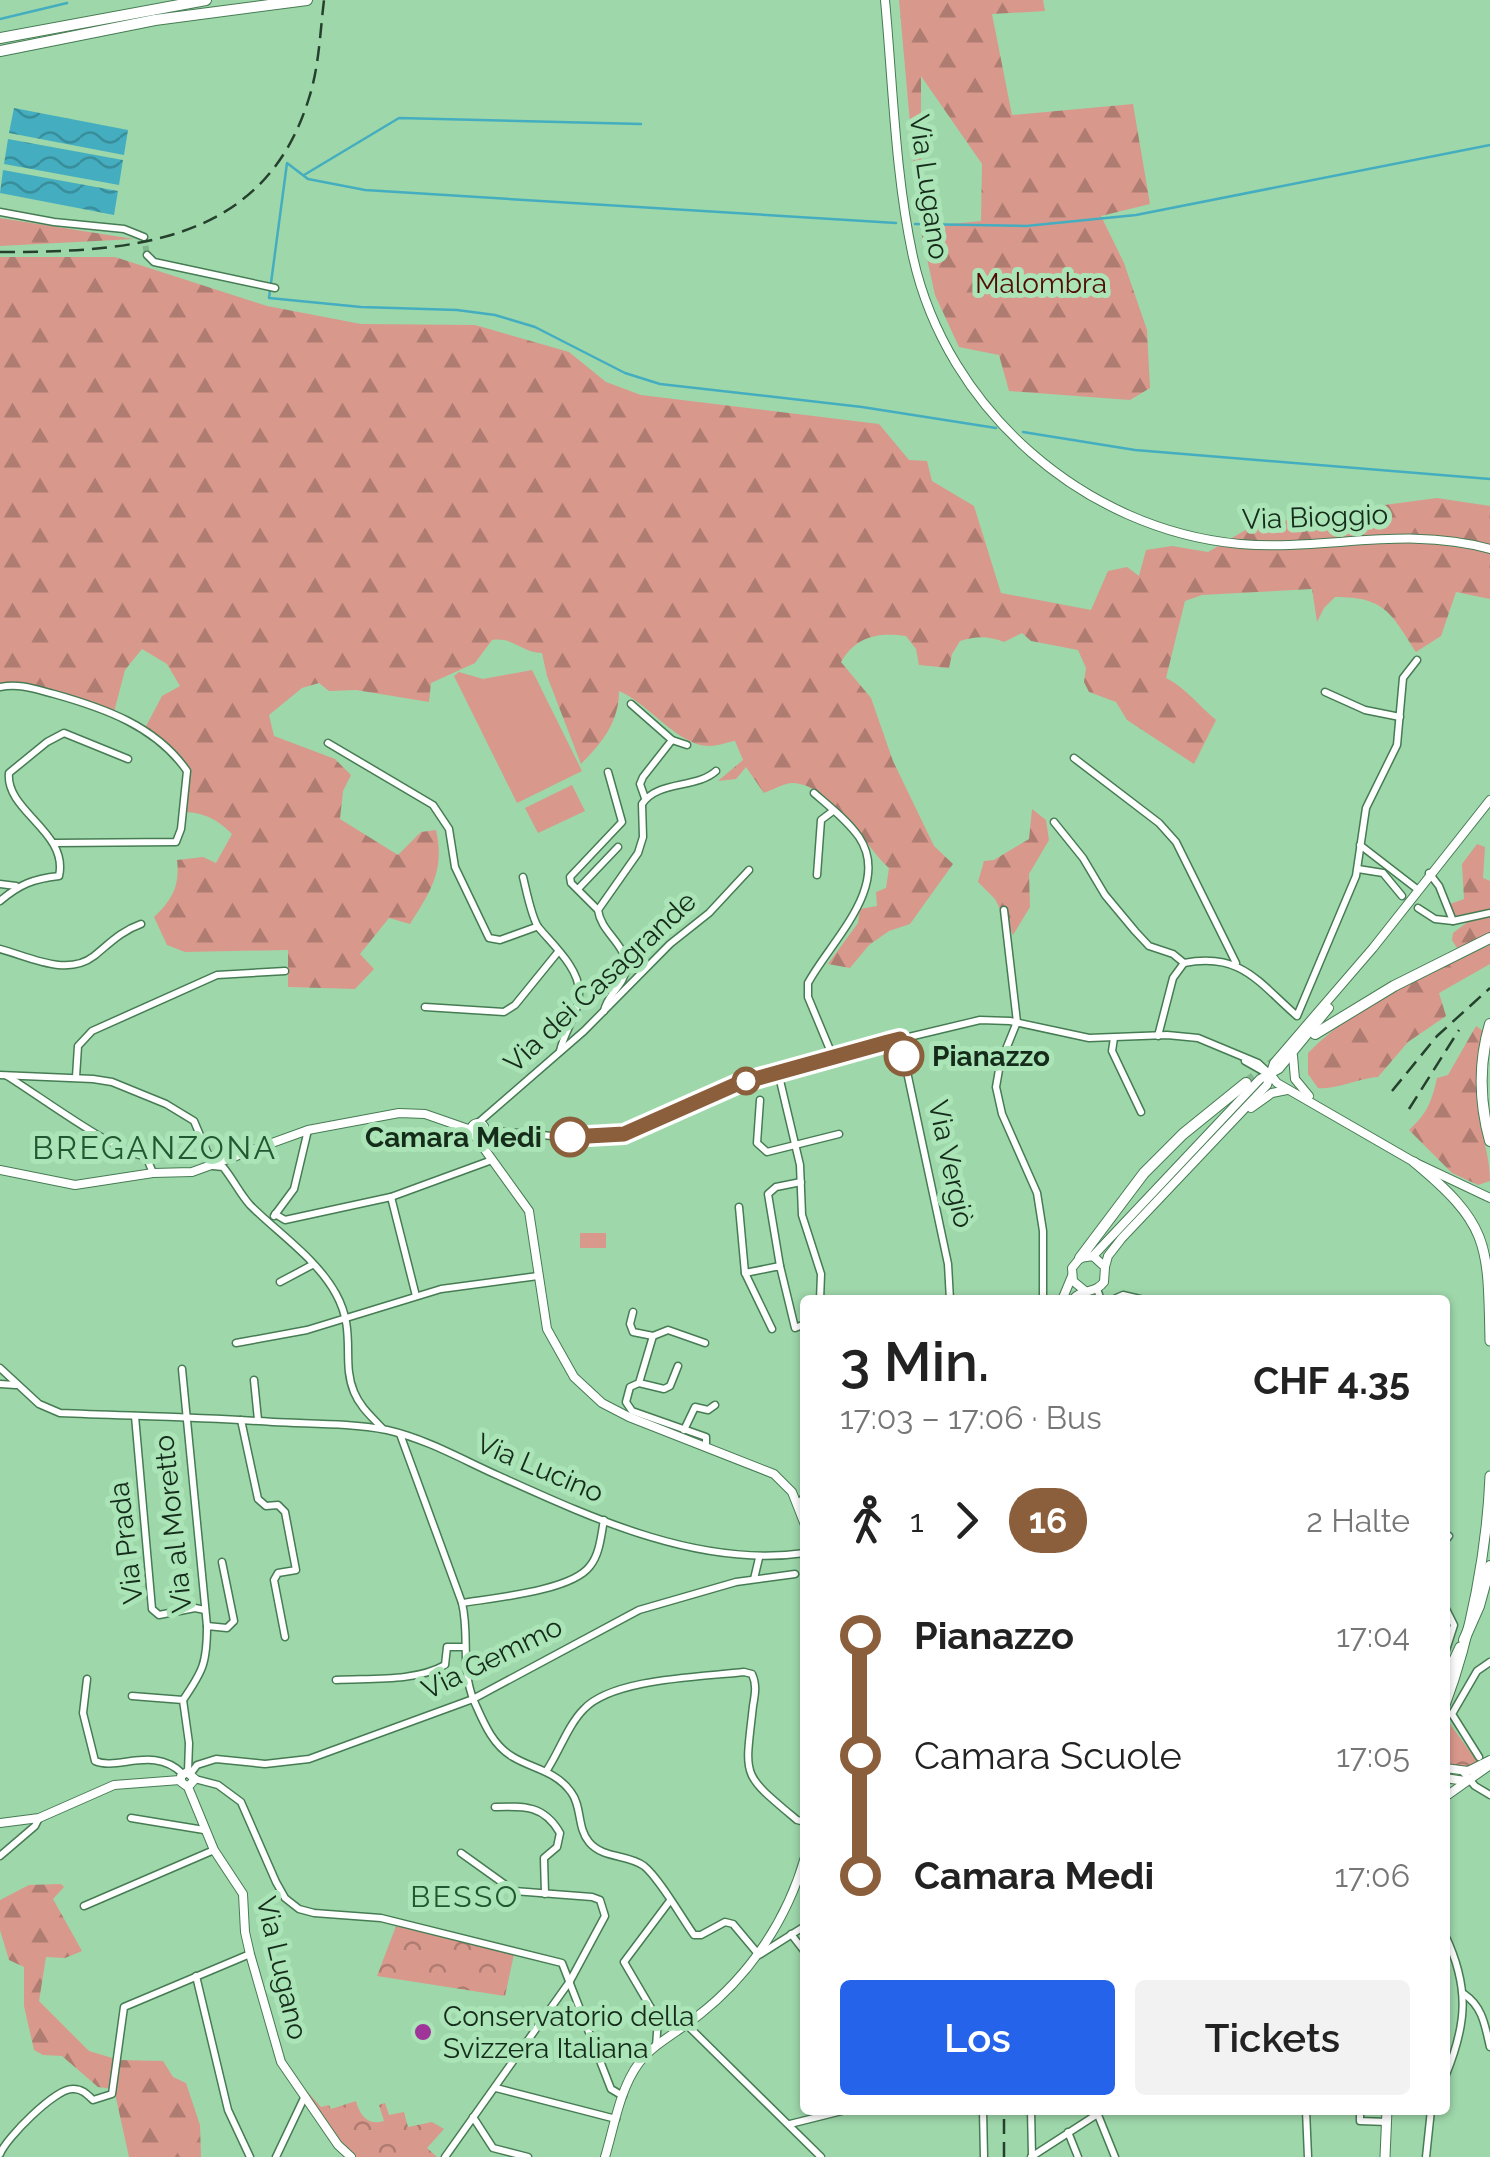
<!DOCTYPE html>
<html lang="de">
<meta charset="utf-8">
<style>
:root{--surface:#fff;--page:#f2f2f2;--text:#222;--muted:#767676;--accent:#2563eb}
body{margin:0;font-family:Raleway,sans-serif;background:var(--page);color:var(--text);height:100vh;display:flex;flex-direction:column;font-size:38px;white-space:nowrap}
*{box-sizing:border-box;margin:0}
p{font-size:32px;color:var(--muted)}
.icon{flex:none;width:55px;height:55px;fill:none;stroke:currentColor;stroke-width:2;stroke-linecap:round;stroke-linejoin:round}
.map{position:relative;flex:1;overflow:hidden}
.sheet{position:absolute;left:800px;top:1295px;width:650px;height:820px;display:flex;flex-direction:column;background:var(--surface);border-radius:10px;box-shadow:0 2px 8px #0004}
.sheet>*{flex:none}
.badge{padding:0 20px;border-radius:32px;font-size:35px;line-height:65px}
.map>.badge{position:absolute;translate:-50% -50%;box-shadow:0 0 0 5px #fff}
.legs{display:flex;align-items:center;gap:15px;height:110px;padding:0 40px;font-size:32px}
.legs p{margin-inline-start:auto}
.summary{display:flex;align-items:center;justify-content:space-between;height:170px;padding:0 40px}
h1{font-size:55px;font-weight:600;line-height:75px}
.primary-button{display:flex;gap:20px;margin-top:auto;padding:20px 40px}
.primary-button a{flex:1;height:115px;border-radius:10px;background:var(--accent);color:#fff;font-size:40px;font-weight:600;line-height:115px;text-align:center}
.primary-button a+a{background:var(--page);color:var(--text)}
ul{padding:0 40px;list-style:none}
li{display:flex;align-items:center;gap:35px;height:120px;font-size:38px}
li i{display:grid;place-items:center;width:15px;height:100%;margin:0 12px;background:currentColor}
li i::after{content:'';width:25px;height:25px;margin:-12px;border:8px solid;border-radius:50%;background:var(--surface)}
li p{margin-inline-start:auto}
li:first-child i{background:linear-gradient(#0000 50%,currentColor 0)}
li:last-child i{background:linear-gradient(currentColor 50%,#0000 0)}
.map>svg:first-child{display:block}
.forest{fill:url(#forest-firs)}
.park{fill:url(#park-crowns)}
.pitch{fill:#d9988c}
.water{fill:url(#water-waves)}
.lines{fill:none;stroke-linecap:round;stroke-linejoin:round}
.stream{stroke:#44aec0;stroke-width:2.5}
.street-tunnel{stroke:#83b58d;stroke-width:6;stroke-dasharray:6 3;stroke-linecap:butt}
.highway-tunnel{stroke:#83b58d;stroke-width:10;stroke-dasharray:10 5;stroke-linecap:butt}
.street-casing{stroke:#467c53;stroke-width:9}
.secondary-casing{stroke:#467c53;stroke-width:10}
.primary-casing{stroke:#467c53;stroke-width:11}
.highway-casing{stroke:#467c53;stroke-width:12}
.street{stroke:#fff;stroke-width:6}
.secondary{stroke:#fff;stroke-width:8}
.primary{stroke:#fff;stroke-width:9}
.highway{stroke:#fff;stroke-width:10}
.rail{stroke:#25402c;stroke-width:2.5;stroke-dasharray:15 8;stroke-linecap:butt}
.line-1-casing{stroke:#fff;stroke-width:22}
.line-1{stroke:#8b5e3c;stroke-width:15}
.stop-1-dot{fill:#fff;stroke:#8b5e3c;stroke-width:5}
.poi-dot{fill:#9f3598;stroke:#abe4b7;stroke-width:4}
.labels{text-anchor:middle;dominant-baseline:central;stroke-width:10;stroke-linejoin:round;paint-order:stroke}
.street-label{font-size:28px;fill:#152c1b;stroke:#abe4b7}
.park-label{font-size:28px;fill:#530c05;stroke:#abe4b7}
.stop-label{font-size:28px;font-weight:bold;fill:#152c1b;stroke:#abe4b7;text-anchor:start}
.poi-label{font-size:28px;fill:#152c1b;stroke:#abe4b7;text-anchor:start}
.neighbourhood-label{font-size:30px;letter-spacing:2.5px;fill:#215731;stroke:#abe4b7}
.quarter-label{font-size:32px;letter-spacing:2.5px;fill:#215731;stroke:#abe4b7}
</style>
<div class="map">
<svg width="1490" height="2157" viewBox="0 0 1490 2157">
<defs>
<pattern id="forest-firs" width="22" height="20" patternUnits="userSpaceOnUse" patternTransform="scale(2.5)"><rect width="22" height="20" fill="#d9988c"/><path d="M5 1l3.5 6h-7zM16 11l3.5 6h-7z" fill="#af7c72"/></pattern>
<pattern id="park-crowns" width="20" height="18" patternUnits="userSpaceOnUse" patternTransform="scale(2.5)"><rect width="20" height="18" fill="#d9988c"/><path d="M2 6a3 3 0 1 1 6 0M12 15a3 3 0 1 1 6 0" fill="none" stroke="#af7c72"/></pattern>
<pattern id="water-waves" width="16" height="10" patternUnits="userSpaceOnUse" patternTransform="scale(2.5)"><rect width="16" height="10" fill="#44aec0"/><path d="M0 5q4-4 8 0t8 0" fill="none" stroke="#388e9b"/></pattern>
</defs>
<rect width="100%" height="100%" fill="#9ed7aa"/>
<g class="forest">
<polygon points="899,0 1043,0 1045,11 992,14 1012,115 1133,104 1150,204 1101,216 1124,263 1147,330 1150,388 1130,400 1009,391 999,355 959,347 935,295 920,227 981,221 982,164 921,76 921,162 914,168"/>
<polygon points="0,218 134,239 0,246"/>
<path d="M0 257H115L267 306 361 324 475 325 569 352 606 382 641 395 879 424 909 460 927 461 932 481 974 506 1001 593 1091 610 1108 571 1127 567 1139 576 1146 550 1172 546 1208 552 1249 528 1324 513 1437 498 1490 506V599L1456 592 1441 636 1416 652C1391 613 1385 597 1335 597L1324 608 1317 622 1312 589 1202 595 1185 601 1166 678C1187 689 1198 705 1216 720L1194 764 1127 720 1116 702 1089 692 1084 682 1086 668 1078 650 1031 641 1022 633 1004 642C988 636 977 636 960 641L952 654 949 668 919 665 916 649 906 636C878 632 856 636 841 662L871 698 893 761 934 846 953 864 910 924 889 931 869 945 850 968 828 964 858 923 860 909 877 906 876 892 886 888 889 868C865 846 832 786 794 783 786 782 772 790 764 793L746 767 736 779 718 781 743 760 735 741C727 742 718 746 710 746 679 747 648 703 619 691 619 722 602 743 581 764L547 676 542 653C521 652 514 637 492 640L475 663 431 683 429 702 356 690 329 691 319 683 302 688 269 715 274 736 335 759 351 775 343 791 340 819 398 855 421 832 436 830C445 870 431 891 410 924L389 918 360 954 374 969 355 989 288 987V950L185 952 167 945 154 917C173 899 180 885 177 860L203 857 216 863 232 834C217 819 205 813 184 812L187 771 144 730 162 696 180 686 167 664 142 649 125 670 114 712 34 688 0 687Z"/>
<polygon points="1032,809 1046,820 1049,840 1029,874 1030,907 1013,935 995,899 978,882 984,861 994,860 1029,839"/>
<polygon points="1477,844 1485,847 1483,878 1490,881 1490,933 1457,948 1452,940 1453,933 1473,918 1455,916 1450,904 1464,899 1462,864"/>
<path d="M1490 945V964L1439 993 1446 1016 1408 1042 1378 1077C1358 1078 1337 1090 1318 1088L1308 1074V1053C1356 1003 1428 974 1490 945Z"/>
<path d="M1476 1026 1483 1031C1477 1061 1474 1088 1479 1118 1483 1140 1490 1158 1490 1181L1478 1185 1452 1173 1409 1130C1427 1114 1432 1101 1437 1078L1448 1075Z"/>
<polygon points="61,1884 64,1887 53,1899 82,1951 65,1958 46,1957 39,2001 89,2051 119,2060 163,2061 173,2077 186,2083 200,2125 201,2157 129,2157 114,2089 98,2087 62,2056 43,2055 34,2050 24,2006 24,1967 9,1960 0,1930 0,1900 29,1885"/>
</g>
<g class="park">
<polygon points="1445,1717 1479,1764 1467,1768 1445,1764"/>
<polygon points="396,1926 514,1954 505,1996 377,1976"/>
<path d="M305 2089 321 2107 329 2105 331 2109 356 2101C360 2116 368 2126 384 2121L379 2105 385 2103 389 2115 404 2112 408 2127 432 2122 444 2129 427 2148 437 2157H351L304 2098Z"/>
</g>
<g class="pitch">
<polygon points="532,670 582,771 517,803 454,676 459,672 483,679"/>
<polygon points="572,785 585,811 538,833 525,808"/>
<rect x="580" y="1233" width="26" height="15"/>
</g>
<g class="water">
<polygon points="14,108 128,130 124,155 9,133"/>
<polygon points="8,139 123,160 119,185 4,164"/>
<polygon points="3,170 118,191 114,215 0,193"/>
</g>
<g class="lines">
<g class="stream">
<polyline points="0,19 67,3"/>
<polyline points="304,175 399,118 641,124"/>
<polyline points="896,223 365,190 308,179 287,163 269,298 361,307 457,310 495,315 535,327 625,373 660,384 862,407 996,428"/>
<polyline points="915,224 1026,226 1136,215 1490,145"/>
<polyline points="1023,432 1135,450 1490,479"/>
</g>
<polyline class="street-tunnel" points="144,237 147,255"/>
<polyline class="highway-tunnel" points="1246,1083 1281,1057"/>
<defs>
<g id="street">
<polyline points="0,212 54,222 124,229 144,237"/>
<polyline points="147,255 154,262 275,288"/>
<path d="M0 687C19 683 35 689 54 694 104 708 156 726 187 771L181 829 176 842 55 843"/>
<polyline points="1325,692 1365,710 1400,717"/>
<polyline points="631,704 672,740"/>
<polyline points="328,743 433,805 449,829 455,867 489,938 500,940 536,927"/>
<polyline points="1074,758 1159,823 1176,842 1236,963"/>
<path d="M814 793C829 806 847 820 859 837 892 886 830 942 808 983V997L833 1057"/>
<polyline points="645,798 640,784 643,777 672,740 687,745"/>
<polyline points="1054,822 1083,858 1105,895 1135,931 1149,946 1173,954 1184,963"/>
<polyline points="1360,845 1417,889"/>
<polyline points="1358,869 1383,873 1402,896"/>
<polyline points="1429,873 1439,886 1453,921 1490,913"/>
<polyline points="817,875 821,820 833,811"/>
<path d="M523 877C526 889 532 920 539 928 553 945 580 969 579 993 579 1013 564 1032 560 1051"/>
<polyline points="0,884 16,886"/>
<polyline points="578,889 618,847"/>
<path d="M0 901C20 884 33 879 59 876 69 832 5 811 9 773L47 742 64 733 128 759"/>
<polyline points="1418,908 1435,919 1453,921"/>
<polyline points="598,910 571,883 570,877 622,822 608,772"/>
<polyline points="1004,910 1017,1022 1000,1064 996,1087 1002,1114 1037,1193 1043,1231 1043,1300"/>
<path d="M0 949C30 957 67 977 94 956 110 943 121 931 141 924"/>
<path d="M1184 963C1241 952 1258 982 1297 1016L1356 876 1366 808 1397 745 1403 678 1417 660"/>
<polyline points="425,1007 504,1012 515,1005 558,952"/>
<path d="M604 1011C607 994 625 985 626 968 627 944 601 933 598 910L638 853 643 837 642 804C658 780 696 789 716 771"/>
<polyline points="1158,1036 1173,978 1184,963"/>
<polyline points="1114,1038 1112,1051 1141,1112"/>
<polyline points="900,1039 948,1264 950,1300"/>
<polyline points="1245,1061 1268,1074"/>
<polyline points="778,1072 800,1165 802,1215 821,1274 820,1300"/>
<path d="M0 1075 93 1079 112 1082 166 1104 194 1121 213 1166 223 1167C233 1179 240 1194 250 1205 278 1233 317 1259 336 1294 357 1332 341 1361 354 1392 360 1407 372 1417 383 1429"/>
<path d="M7 1076C37 1094 118 1155 146 1156L153 1173"/>
<polyline points="76,1077 78,1046 92,1031 217,975 285,971"/>
<polyline points="760,1100 757,1143 767,1152 839,1134"/>
<polyline points="478,1123 584,1031 670,944 709,913 749,870"/>
<polyline points="485,1130 574,1138 624,1134 738,1083 888,1042 980,1020 1010,1021 1089,1038 1167,1035 1198,1038 1258,1063 1270,1074"/>
<polyline points="391,1197 416,1296"/>
<polyline points="739,1207 745,1273"/>
<polyline points="275,1214 285,1220 391,1197 492,1160"/>
<polyline points="274,1216 294,1189 308,1130"/>
<polyline points="780,1266 768,1194 776,1187 801,1182"/>
<polyline points="280,1282 312,1265"/>
<polyline points="1097,1289 1101,1300"/>
<polyline points="1112,1300 1123,1295 1144,1300"/>
<polyline points="633,1312 630,1324 633,1332 653,1336"/>
<polyline points="772,1329 745,1273 780,1266 795,1328 805,1324"/>
<polyline points="236,1343 307,1330 441,1289 538,1276"/>
<polyline points="705,1343 668,1330 653,1336 639,1383 630,1387 626,1402 632,1411 706,1437 706,1447"/>
<path d="M0 1368 39 1404 60 1413C131 1416 202 1417 273 1422 311 1424 350 1423 387 1430 427 1439 463 1460 499 1476 594 1519 700 1568 805 1553"/>
<polyline points="182,1369 207,1626"/>
<polyline points="254,1380 258,1420"/>
<polyline points="639,1383 664,1389 670,1386 678,1366"/>
<polyline points="0,1384 16,1385"/>
<polyline points="135,1416 152,1609 159,1615 195,1608 205,1610"/>
<polyline points="241,1420 258,1499 266,1506 278,1505 285,1512 296,1570 278,1573 274,1580 285,1637"/>
<polyline points="684,1430 695,1407 708,1410 715,1405"/>
<path d="M400 1434 462 1603C470 1636 460 1667 474 1701 483 1721 492 1745 513 1757 533 1769 556 1771 571 1792 582 1806 577 1828 589 1842 603 1859 628 1854 644 1866 659 1878 682 1918 694 1935H701L725 1922 733 1924 759 1955 805 1926"/>
<polyline points="797,1505 805,1496"/>
<polyline points="1445,1541 1449,1536"/>
<polyline points="754,1579 759,1558"/>
<path d="M462 1603C492 1598 572 1591 590 1566 600 1554 601 1535 604 1520"/>
<polyline points="1445,1607 1454,1625 1445,1653"/>
<path d="M87 1679 83 1713 95 1761C118 1771 154 1745 183 1774"/>
<path d="M336 1680C370 1678 415 1682 445 1665L447 1647H464"/>
<polyline points="132,1696 183,1700 189,1743 188,1772"/>
<path d="M183 1700C203 1671 207 1663 207 1626L227 1628 234 1621 222 1562"/>
<polyline points="1479,1757 1452,1714 1477,1671 1490,1662"/>
<path d="M547 1770C559 1752 568 1725 584 1709 613 1678 703 1677 744 1672L752 1674C757 1685 755 1694 753 1706 745 1779 740 1772 797 1820L805 1822"/>
<polyline points="1463,1772 1475,1786 1490,1795"/>
<polyline points="191,1773 197,1765 216,1759 265,1764 309,1759 473,1699 639,1610 736,1582 795,1574"/>
<polyline points="195,1779 218,1785 241,1802 276,1882 285,1898 299,1909 314,1913 381,1918 562,1963 611,2089 623,2096"/>
<path d="M495 1807C524 1806 544 1805 560 1833L557 1847 544 1858 545 1894"/>
<polyline points="131,1818 204,1830"/>
<polyline points="0,1856 35,1826 39,1818"/>
<polyline points="84,1906 214,1850"/>
<polyline points="791,1934 805,1952"/>
<path d="M1445 1935C1470 1988 1467 2024 1445 2077"/>
<polyline points="196,1976 228,2110 250,2157"/>
<path d="M1464 1994C1483 2007 1485 2026 1490 2047"/>
<polyline points="687,2025 821,2157"/>
<polyline points="656,2046 658,2020 624,1962 669,1902"/>
<polyline points="496,2088 616,2119"/>
<polyline points="983,2110 984,2157"/>
<polyline points="1031,2110 1032,2155"/>
<polyline points="1096,2110 1115,2157"/>
<polyline points="1306,2110 1308,2157"/>
<polyline points="1360,2110 1360,2121 1387,2122"/>
<polyline points="473,2117 493,2148 528,2157"/>
<polyline points="790,2124 846,2110"/>
<polyline points="1068,2132 1078,2157"/>
<path d="M0 2154C6 2138 55 2089 72 2089 81 2088 87 2094 93 2100L112 2094 124 2007 250 1954"/>
<polyline points="276,2157 304,2098"/>
<polyline points="445,2157 570,1981 605,1916 600,1900 592,1897 514,1891 461,1853"/>
<polyline points="1031,2157 1096,2115"/>
<polyline points="1426,2157 1431,2110"/>
</g>
<g id="secondary">
<path d="M885 0C893 85 895 174 913 257 947 410 1085 530 1240 544 1324 551 1407 525 1490 549"/>
<polyline points="1293,1056 1295,1079 1309,1096"/>
<polyline points="1270,1074 1277,1083 1414,1162 1490,1198"/>
<polyline points="1251,1108 1272,1093 1287,1090"/>
<circle cx="478" cy="1130" r="7"/>
<polyline points="475,1136 529,1211 547,1329 574,1377 602,1403 629,1417 774,1474 792,1492 805,1525"/>
<polyline points="0,1170 75,1185 153,1173 192,1172 308,1130 399,1113 425,1114 471,1130"/>
<polyline points="1093,1256 1260,1079 1279,1069 1329,1008"/>
<polyline points="1105,1267 1108,1256 1122,1238 1267,1085 1274,1063 1373,948 1490,800"/>
<polyline points="1062,1300 1072,1276"/>
<path d="M1072 1300C1082 1288 1095 1294 1104 1282L1105 1267 1093 1256 1080 1258 1072 1268 1073 1281 1084 1290"/>
<polyline points="1445,1768 1468,1771 1490,1760"/>
<polyline points="1445,1778 1465,1781"/>
<polyline points="188,1787 195,1779 187,1772 181,1776 181,1782 188,1787 214,1850 243,1894 245,1932 250,1954 281,2062 338,2145 351,2157"/>
<polyline points="1445,1797 1490,1765"/>
<polyline points="0,1823 39,1818 114,1785 180,1780"/>
<path d="M605 2157C614 2127 620 2088 639 2063 654 2043 680 2031 699 2015 750 1975 787 1920 805 1857"/>
</g>
<g id="primary">
<path d="M1414 1162C1490 1225 1488 1244 1490 1341"/>
<polyline points="1445,1679 1460,1647"/>
<path d="M1445 1705C1471 1636 1487 1550 1490 1476"/>
<polyline points="1385,2157 1387,2110"/>
</g>
<g id="highway">
<polyline points="0,38 206,0"/>
<polyline points="0,51 155,20 307,0"/>
<path d="M1490 1024C1478 1064 1479 1101 1490 1141"/>
<polyline points="1315,1034 1394,986 1490,938"/>
<polyline points="1080,1258 1144,1173 1183,1134 1246,1083"/>
<polyline points="1464,1640 1479,1606 1490,1566"/>
</g>
</defs>
<use href="#street" class="street-casing"/>
<use href="#secondary" class="secondary-casing"/>
<use href="#primary" class="primary-casing"/>
<use href="#highway" class="highway-casing"/>
<use href="#street" class="street"/>
<use href="#secondary" class="secondary"/>
<use href="#primary" class="primary"/>
<use href="#highway" class="highway"/>
<g class="rail">
<path d="M0 252C129 252 264 245 309 98 319 67 320 33 324 0"/>
<polyline points="1392,1091 1437,1036 1490,988"/>
<polyline points="1409,1109 1459,1030"/>
<polyline points="1004,2157 1004,2110"/>
</g>
</g>
<g class="lines">
<defs>
<polyline id="line-1" points="570,1137 624,1134 737,1084 888,1042 900,1039 904,1056"/>
</defs>
<use href="#line-1" class="line-1-casing"/>
<use href="#line-1" class="line-1"/>
</g>
<g class="stop-1-dot">
<circle cx="904" cy="1056" r="18"/>
<circle cx="746" cy="1081" r="12"/>
<circle cx="570" cy="1137" r="18"/>
</g>
<circle class="poi-dot" cx="423" cy="2032" r="10"/>
<g class="labels">
<g class="street-label">
<text transform="translate(929 187) rotate(82)">Via Lugano</text>
<text transform="translate(1315 517) rotate(-2)">Via Bioggio</text>
<text transform="translate(600 982) rotate(-43)">Via dei Casagrande</text>
<text transform="translate(951 1164) rotate(78)">Via Vergiò</text>
<text transform="translate(540 1468) rotate(23)">Via Lucino</text>
<text transform="translate(173 1524) rotate(-96)">Via al Moretto</text>
<text transform="translate(126 1543) rotate(-97)">Via Prada</text>
<text transform="translate(492 1658) rotate(-26)">Via Gemmo</text>
<text transform="translate(282 1968) rotate(77)">Via Lugano</text>
</g>
<g class="park-label">
<text x="1041" y="283">Malombra</text>
</g>
<g class="stop-label">
<text x="932" y="1056">Pianazzo</text>
<text x="542" y="1137" text-anchor="end">Camara Medi</text>
</g>
<g class="poi-label">
<text x="443" y="2016">Conservatorio della<tspan x="443" dy="32">Svizzera Italiana</tspan></text>
</g>
<g class="neighbourhood-label">
<text x="465" y="1896">BESSO</text>
</g>
<g class="quarter-label">
<text x="155" y="1147">BREGANZONA</text>
</g>
</g>
</svg>
<section class="sheet">
<div class="summary"><div><h1>3 Min.</h1><p>17:03 – 17:06 · Bus</p></div><b>CHF 4.35</b></div>
<div class="legs"><svg class="icon" aria-label="walk" viewBox="0 0 24 24"><circle cx="13" cy="4" r="2"/><path d="M13 8l-2 6 4 7M11 14l-3 7M7 12l3-4h3l4 4"/></svg>1<svg class="icon" aria-label="forward" viewBox="0 0 24 24"><path d="M9 5l7 7-7 7"/></svg><b class="badge" style="background:#8b5e3c;color:#fff">16</b><p>2 Halte</p></div>
<ul>
<li><i style="color:#8b5e3c"></i><b>Pianazzo</b><p>17:04</p></li>
<li><i style="color:#8b5e3c"></i><span>Camara Scuole</span><p>17:05</p></li>
<li><i style="color:#8b5e3c"></i><b>Camara Medi</b><p>17:06</p></li>
</ul>
<div class="primary-button"><a>Los</a><a>Tickets</a></div>
</section>
</div>
